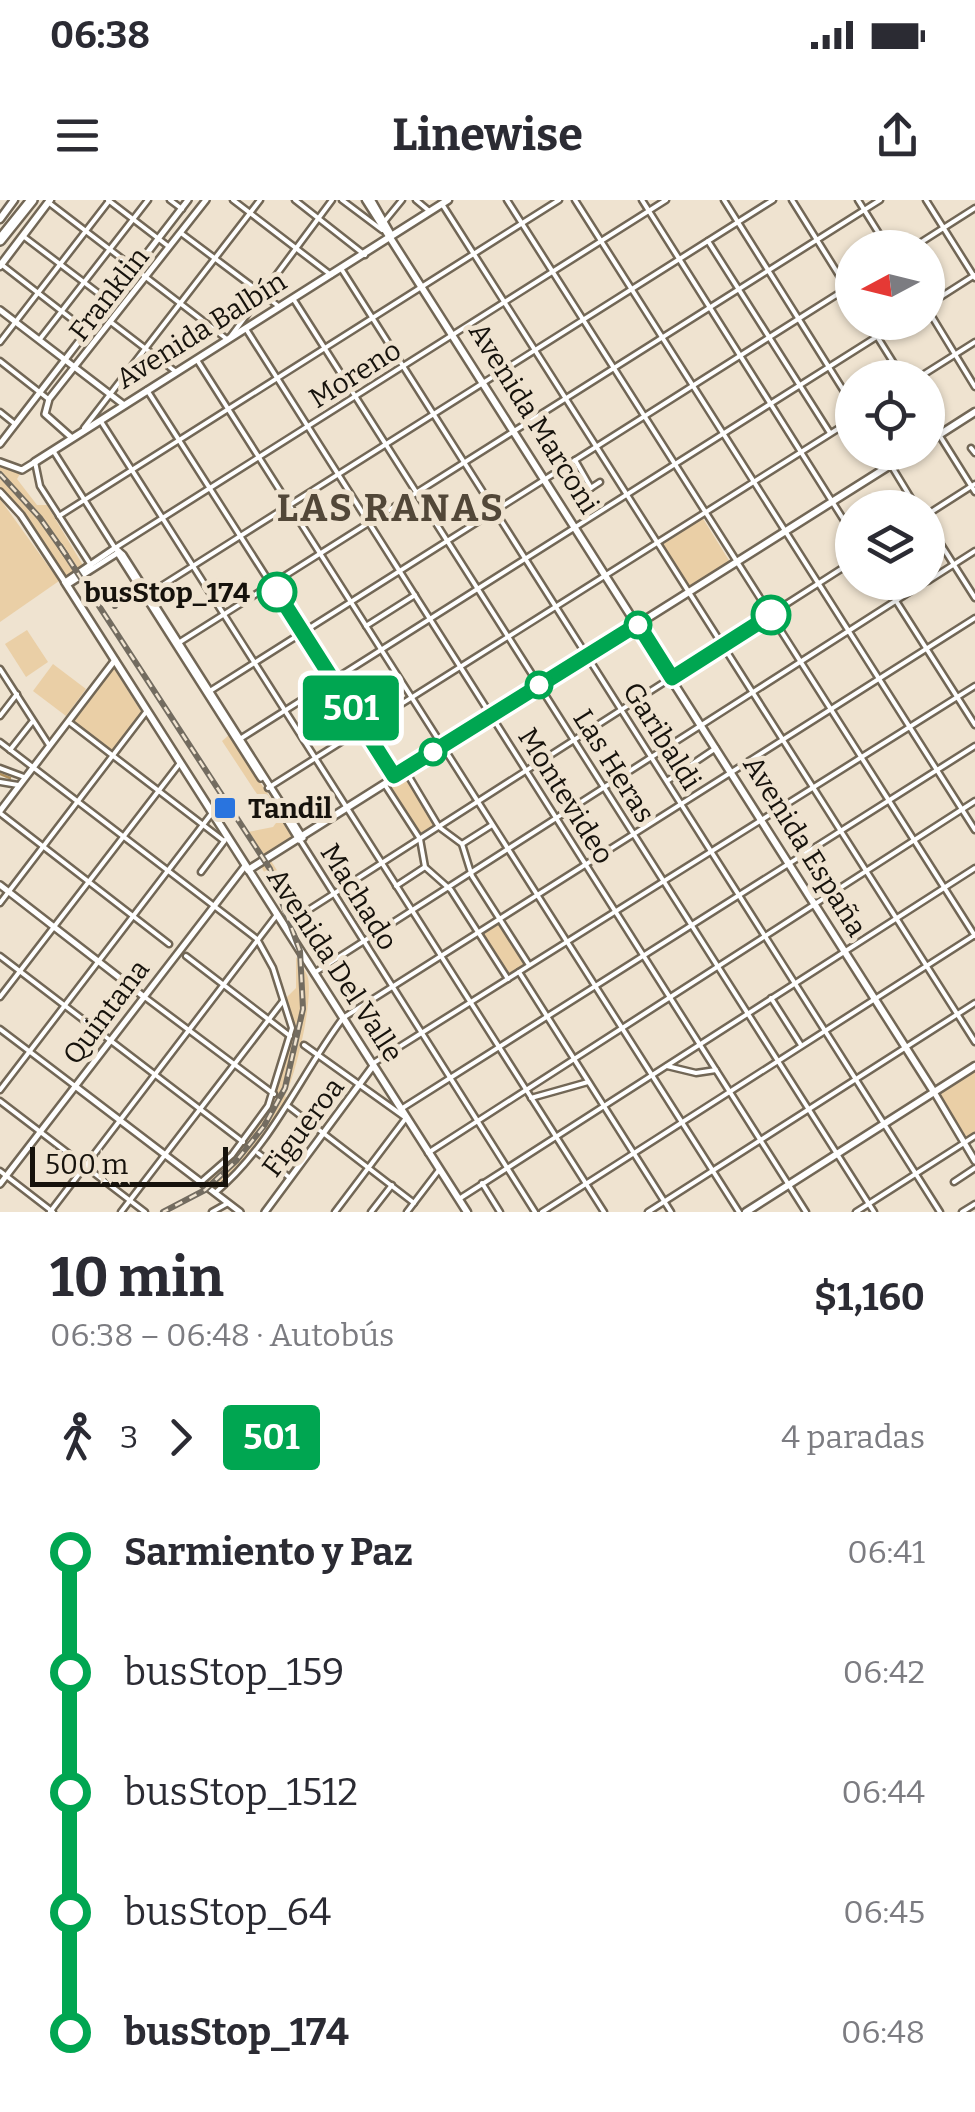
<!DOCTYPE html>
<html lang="es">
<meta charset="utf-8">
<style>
:root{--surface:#fff;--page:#f2f2f3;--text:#2b2b33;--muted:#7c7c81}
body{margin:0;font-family:Bitter,serif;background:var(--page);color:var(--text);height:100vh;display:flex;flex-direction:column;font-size:38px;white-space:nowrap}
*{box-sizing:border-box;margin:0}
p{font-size:32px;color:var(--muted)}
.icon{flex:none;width:55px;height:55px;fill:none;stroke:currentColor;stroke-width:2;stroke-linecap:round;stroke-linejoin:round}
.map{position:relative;height:1012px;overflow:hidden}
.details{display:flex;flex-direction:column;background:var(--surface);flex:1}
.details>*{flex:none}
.badge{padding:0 20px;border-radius:8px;font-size:35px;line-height:65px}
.needle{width:65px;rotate:263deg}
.tools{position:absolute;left:835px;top:30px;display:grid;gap:20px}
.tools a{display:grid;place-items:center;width:110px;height:110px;border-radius:50%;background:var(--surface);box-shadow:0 2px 8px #0004;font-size:50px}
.scale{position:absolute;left:30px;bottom:25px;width:198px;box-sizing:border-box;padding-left:10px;border:5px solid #16120c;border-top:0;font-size:28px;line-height:35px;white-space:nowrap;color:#16120c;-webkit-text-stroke:8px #efe3d0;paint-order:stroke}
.map>.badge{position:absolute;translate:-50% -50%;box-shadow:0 0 0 5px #fff}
.legs{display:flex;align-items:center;gap:15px;height:110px;padding:0 50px;font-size:32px}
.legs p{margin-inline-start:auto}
.head{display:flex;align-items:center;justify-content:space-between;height:170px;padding:0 50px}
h1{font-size:55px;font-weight:700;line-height:75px}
ul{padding:0 50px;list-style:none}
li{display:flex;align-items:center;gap:35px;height:120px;font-size:38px}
li i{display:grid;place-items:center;width:15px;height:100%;margin:0 12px;background:currentColor}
li i::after{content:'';width:25px;height:25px;margin:-12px;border:8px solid;border-radius:50%;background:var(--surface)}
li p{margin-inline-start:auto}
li:first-child i{background:linear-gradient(#0000 50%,currentColor 0)}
li:last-child i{background:linear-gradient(currentColor 50%,#0000 0)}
.status{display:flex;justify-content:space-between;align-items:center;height:70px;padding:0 50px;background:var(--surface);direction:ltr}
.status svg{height:28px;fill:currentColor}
header{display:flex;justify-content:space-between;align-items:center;height:130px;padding:0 50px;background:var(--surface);font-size:45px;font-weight:700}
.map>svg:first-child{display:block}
.green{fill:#eacfa6}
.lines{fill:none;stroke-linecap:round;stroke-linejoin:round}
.stream{stroke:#b0905d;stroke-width:2.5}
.minor-casing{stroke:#726756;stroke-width:9}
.tertiary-casing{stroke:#726756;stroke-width:10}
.secondary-casing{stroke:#726756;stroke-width:11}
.trunk-casing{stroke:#726756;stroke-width:14}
.minor{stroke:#fff;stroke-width:4}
.tertiary{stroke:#fff;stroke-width:5}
.secondary{stroke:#fff;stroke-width:6}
.trunk{stroke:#fff;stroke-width:9}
.rail-casing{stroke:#736c60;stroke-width:6}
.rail{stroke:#efe3d0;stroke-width:2.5;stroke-dasharray:8;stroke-linecap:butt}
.line-1-casing{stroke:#fff;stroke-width:22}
.line-1{stroke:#00a651;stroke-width:15}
.stop-1-dot{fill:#fff;stroke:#00a651;stroke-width:5}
.poi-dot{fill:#2974df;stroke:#efe3d0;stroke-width:4}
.labels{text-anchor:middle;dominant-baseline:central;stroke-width:10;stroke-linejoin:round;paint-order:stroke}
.street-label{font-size:28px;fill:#16120c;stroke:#efe3d0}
.stop-label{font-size:28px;font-weight:bold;fill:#16120c;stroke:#efe3d0;text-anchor:end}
.poi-label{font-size:28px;font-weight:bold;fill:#16120c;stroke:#efe3d0;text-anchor:start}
.district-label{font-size:38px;font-weight:bold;letter-spacing:2.5px;fill:#524738;stroke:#efe3d0}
</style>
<div class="status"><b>06:38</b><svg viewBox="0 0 49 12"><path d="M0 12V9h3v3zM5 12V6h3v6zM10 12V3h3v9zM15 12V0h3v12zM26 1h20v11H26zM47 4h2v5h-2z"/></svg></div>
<header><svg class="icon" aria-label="menu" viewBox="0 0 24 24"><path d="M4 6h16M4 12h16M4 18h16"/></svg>Linewise<svg class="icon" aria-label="share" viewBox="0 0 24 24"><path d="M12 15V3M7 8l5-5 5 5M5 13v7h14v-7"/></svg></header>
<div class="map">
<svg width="975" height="1012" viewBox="0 0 975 1012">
<rect width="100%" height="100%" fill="#efe3d0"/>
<g class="green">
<polygon points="0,265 20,274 17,279 37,305 47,305 84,367 65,380 24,316 0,289"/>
<polygon points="0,299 59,381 0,422"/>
<polygon points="702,317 730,362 690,388 660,343"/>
<polygon points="27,430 48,462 26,477 5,444"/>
<polygon points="53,464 86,489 66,516 33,491"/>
<polygon points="113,467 142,513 112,553 72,521"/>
<polygon points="229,535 292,631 291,640 264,658 248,632 273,627 276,623 222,541"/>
<polygon points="406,574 437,626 421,637 387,586"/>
<polygon points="271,661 297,701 297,711 304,715 307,708 337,756 325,764 298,719 291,724 261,666"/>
<polygon points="499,721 527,765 508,777 480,733"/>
<path d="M296 757C299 762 307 772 308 778 313 802 296 874 285 896L289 900 258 949 215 989 205 980 245 941 274 897 293 829 285 799 296 788Z"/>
<polygon points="975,869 975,933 967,938 938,893"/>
</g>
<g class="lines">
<polyline class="stream" points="0,574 10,578"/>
<defs>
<g id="minor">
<polyline points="108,0 168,46"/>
<polyline points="170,0 182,9"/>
<polyline points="233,0 331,75"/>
<polyline points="295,0 365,55"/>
<polyline points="342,0 382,30"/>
<polyline points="416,0 428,10"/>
<polyline points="507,0 975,736"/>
<polyline points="575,0 975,630"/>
<polyline points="642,0 852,333"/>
<polyline points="724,0 852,204"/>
<polyline points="792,0 852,96"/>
<polyline points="858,0 888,48"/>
<polyline points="926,0 975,78"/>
<polyline points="48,2 228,140 332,0"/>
<polyline points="442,4 975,842"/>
<polyline points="384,22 402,0"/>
<polyline points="181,33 277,105"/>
<polyline points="23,36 110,102"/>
<polyline points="708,41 830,233"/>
<polyline points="912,48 975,8"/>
<polyline points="1,64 87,131"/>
<polyline points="342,70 940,1012"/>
<polyline points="294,100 874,1012"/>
<polyline points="928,105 975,75"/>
<polyline points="928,110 975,187"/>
<polyline points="868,122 903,178"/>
<polyline points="112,123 176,172"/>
<polyline points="246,129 806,1012"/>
<polyline points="40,139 148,0"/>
<polyline points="0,142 109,1"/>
<polyline points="197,160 739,1012"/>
<polyline points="0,161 47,198"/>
<polyline points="918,178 975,142"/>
<polyline points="147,190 394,577"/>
<polyline points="0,212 15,224"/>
<polyline points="928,217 975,292"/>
<polyline points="102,223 604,1012"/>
<polyline points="84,228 260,0"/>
<polyline points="971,248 975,253"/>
<polyline points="54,252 115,348 666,0"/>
<polyline points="883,252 917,308"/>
<polyline points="575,260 591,288"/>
<polyline points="35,262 40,286 92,367"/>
<polyline points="577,297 600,282"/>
<polyline points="928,314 975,284"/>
<polyline points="59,316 559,0"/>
<polyline points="928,324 975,398"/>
<polyline points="928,381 975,351"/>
<polyline points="884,382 975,525"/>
<polyline points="147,395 773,0"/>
<polyline points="366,426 415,395"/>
<polyline points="180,442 880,0"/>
<polyline points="0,469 49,545"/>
<polyline points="210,491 852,85"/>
<polyline points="0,516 17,494"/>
<polyline points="69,522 224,641"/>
<polyline points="240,539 900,122"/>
<polyline points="0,542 248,732 257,739 273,768 292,828 268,906 232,955 201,982"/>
<polyline points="10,550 32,522"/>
<polyline points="0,568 24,577"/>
<polyline points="405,570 439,627 462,644 472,676 529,765"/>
<polyline points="667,581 716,548"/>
<polyline points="0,582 18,585"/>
<polyline points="385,585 420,639 425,667 451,690 508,779"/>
<polyline points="268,588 852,220"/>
<polyline points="0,613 169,744"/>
<polyline points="300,640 535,1012"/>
<polyline points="462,644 492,625"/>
<polyline points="201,672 225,640"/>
<polyline points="396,686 425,667"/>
<polyline points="0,703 146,512"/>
<polyline points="310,709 852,362"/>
<polyline points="0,756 243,942"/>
<polyline points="186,756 290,836"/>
<polyline points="519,772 671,1012"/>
<polyline points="314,773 925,382"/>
<polyline points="0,797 180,563"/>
<polyline points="146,798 274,894"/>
<polyline points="771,798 801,845"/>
<polyline points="0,829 75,886"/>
<polyline points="304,845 406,918 335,1012"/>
<polyline points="372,864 975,486"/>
<polyline points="667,866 696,873 716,870"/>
<polyline points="0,890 212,613"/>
<polyline points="531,898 588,882"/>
<polyline points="0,901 145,1012"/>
<polyline points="288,906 414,1003"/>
<polyline points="401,909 975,546"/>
<polyline points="258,953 290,978"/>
<polyline points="428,953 975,601"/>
<polyline points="0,971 53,1012"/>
<polyline points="954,982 975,968"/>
<polyline points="482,983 500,1012"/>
<path d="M215 993C273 944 299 877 343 818L975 418"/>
<polyline points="459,999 975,668"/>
<polyline points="50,1012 276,716"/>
<polyline points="121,1012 283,801"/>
<polyline points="212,1012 228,1003"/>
<polyline points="371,1012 392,985"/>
<polyline points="407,1012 439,970"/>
<polyline points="542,1012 975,735"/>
<polyline points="648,1012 975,803"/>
<polyline points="856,1012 975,936"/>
<polyline points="962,1012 975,1004"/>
</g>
<g id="tertiary">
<polyline points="0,110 124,205"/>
<polyline points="72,238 45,214 49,199 206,0"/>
<polyline points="0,244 188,0"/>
<polyline points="0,262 22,270 35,262"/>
<polyline points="0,292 21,315 65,382 115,348 123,355 303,638"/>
<polyline points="119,355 261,578"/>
<polyline points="67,385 119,352"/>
<polyline points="0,611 115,460"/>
<polyline points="285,617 299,640"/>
<polyline points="0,685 143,796"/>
<polyline points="75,886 240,1012"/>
<polyline points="934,892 975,961"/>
<polyline points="0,984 245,666"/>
<polyline points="265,1012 373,866"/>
</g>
<g id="secondary">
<polyline points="366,0 934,892"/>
<polyline points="371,0 391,35"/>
<polyline points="0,19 14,0"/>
<polyline points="0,66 50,0"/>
<polyline points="928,242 975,212"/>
<polyline points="35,262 448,0"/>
<polyline points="65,382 467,1012"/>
<polyline points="248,670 911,252"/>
<polyline points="746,1012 975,866"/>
</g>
<polyline id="trunk" points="0,40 32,0"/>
</defs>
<use href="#minor" class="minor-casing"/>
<use href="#tertiary" class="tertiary-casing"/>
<use href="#secondary" class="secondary-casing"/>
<use href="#trunk" class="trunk-casing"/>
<use href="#minor" class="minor"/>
<use href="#tertiary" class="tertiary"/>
<use href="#secondary" class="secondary"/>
<use href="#trunk" class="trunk"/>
<defs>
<g id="rail">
<polyline points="0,274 40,318 66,355"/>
<polyline points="60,346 270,669 300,751 303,809 285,888 264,926 237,960 205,990 163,1012"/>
<polyline points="114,387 115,406"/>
</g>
</defs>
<use href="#rail" class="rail-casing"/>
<use href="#rail" class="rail"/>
</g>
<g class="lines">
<defs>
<polyline id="line-1" points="277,392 394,576 638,424 672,478 771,415"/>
</defs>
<use href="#line-1" class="line-1-casing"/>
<use href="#line-1" class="line-1"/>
</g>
<g class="stop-1-dot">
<circle cx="277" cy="392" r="18"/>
<circle cx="771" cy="415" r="18"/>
<circle cx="638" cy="425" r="12"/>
<circle cx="539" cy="485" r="12"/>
<circle cx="433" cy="552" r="12"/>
</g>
<rect class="poi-dot" x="213" y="596" width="24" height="24" rx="5"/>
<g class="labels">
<g class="street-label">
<text transform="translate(109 94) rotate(-52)">Franklin</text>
<text transform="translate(201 130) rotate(-32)">Avenida Balbín</text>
<text transform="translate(355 174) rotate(-32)">Moreno</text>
<text transform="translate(534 218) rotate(58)">Avenida Marconi</text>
<text transform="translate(662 536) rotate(58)">Garibaldi</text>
<text transform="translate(614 566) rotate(58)">Las Heras</text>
<text transform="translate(566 596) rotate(58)">Montevideo</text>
<text transform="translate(805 646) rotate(58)">Avenida España</text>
<text transform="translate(359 697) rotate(58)">Machado</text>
<text transform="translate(335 765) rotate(57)">Avenida Del Valle</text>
<text transform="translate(106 812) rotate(-53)">Quintana</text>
<text transform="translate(303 927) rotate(-53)">Figueroa</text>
</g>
<g class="stop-label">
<text x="250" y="392">busStop_174</text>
</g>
<g class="poi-label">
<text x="248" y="608">Tandil</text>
</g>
<g class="district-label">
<text x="391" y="308">LAS RANAS</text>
</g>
</g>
</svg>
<div class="tools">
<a><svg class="needle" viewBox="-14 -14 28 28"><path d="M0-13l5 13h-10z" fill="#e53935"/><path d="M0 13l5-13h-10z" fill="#7c7c81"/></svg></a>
<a><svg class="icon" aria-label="locate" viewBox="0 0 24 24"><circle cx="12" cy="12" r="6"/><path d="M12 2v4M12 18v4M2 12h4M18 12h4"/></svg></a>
<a><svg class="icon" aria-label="layers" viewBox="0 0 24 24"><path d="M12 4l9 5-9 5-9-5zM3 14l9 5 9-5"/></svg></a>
</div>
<div class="scale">500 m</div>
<b class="badge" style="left:351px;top:508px;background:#00a651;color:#fff">501</b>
</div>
<section class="details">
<div class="head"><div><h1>10 min</h1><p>06:38 – 06:48 · Autobús</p></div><b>$1,160</b></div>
<div class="legs"><svg class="icon" aria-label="walk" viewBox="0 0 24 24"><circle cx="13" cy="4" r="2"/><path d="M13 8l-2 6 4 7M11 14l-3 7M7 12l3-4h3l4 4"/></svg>3<svg class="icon" aria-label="forward" viewBox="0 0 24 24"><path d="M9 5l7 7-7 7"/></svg><b class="badge" style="background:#00a651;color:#fff">501</b><p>4 paradas</p></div>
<ul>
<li><i style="color:#00a651"></i><b>Sarmiento y Paz</b><p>06:41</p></li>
<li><i style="color:#00a651"></i><span>busStop_159</span><p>06:42</p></li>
<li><i style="color:#00a651"></i><span>busStop_1512</span><p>06:44</p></li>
<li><i style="color:#00a651"></i><span>busStop_64</span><p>06:45</p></li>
<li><i style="color:#00a651"></i><b>busStop_174</b><p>06:48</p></li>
</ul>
</section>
